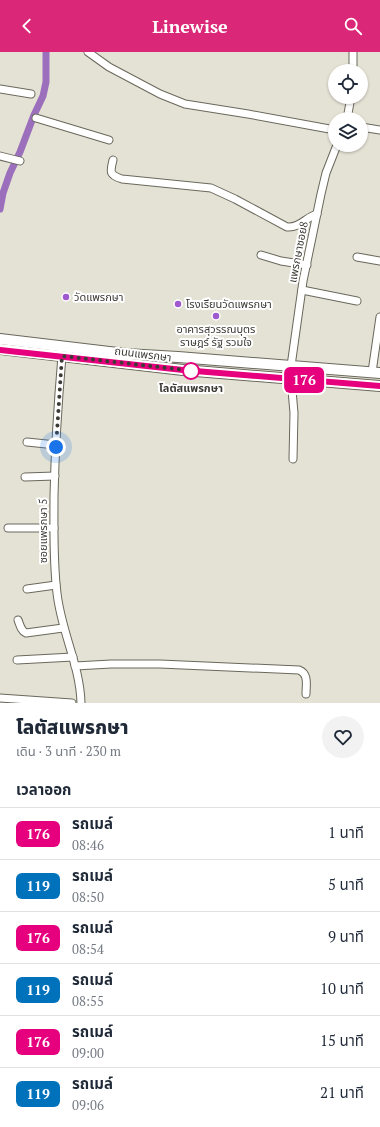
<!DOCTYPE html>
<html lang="th">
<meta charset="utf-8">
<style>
:root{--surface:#fff;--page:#f2f2f3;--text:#1f2937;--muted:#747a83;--line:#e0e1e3;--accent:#db2777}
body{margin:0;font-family:"PT Serif","Noto Sans Thai",serif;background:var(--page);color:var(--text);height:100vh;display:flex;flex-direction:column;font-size:15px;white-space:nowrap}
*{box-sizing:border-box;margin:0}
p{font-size:13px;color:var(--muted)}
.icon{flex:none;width:22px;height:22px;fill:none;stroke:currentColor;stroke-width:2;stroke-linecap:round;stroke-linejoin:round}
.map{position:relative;height:651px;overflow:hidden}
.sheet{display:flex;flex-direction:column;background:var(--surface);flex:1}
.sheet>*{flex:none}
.badge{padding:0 8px;border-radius:6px;font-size:14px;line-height:26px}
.controls{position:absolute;left:328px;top:12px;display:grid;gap:8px}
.controls a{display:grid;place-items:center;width:40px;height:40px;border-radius:50%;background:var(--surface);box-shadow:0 1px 3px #0004;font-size:20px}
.you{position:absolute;width:20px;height:20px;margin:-10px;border:3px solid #fff;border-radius:50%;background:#1a73e8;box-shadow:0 0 0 6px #1a73e833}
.map>.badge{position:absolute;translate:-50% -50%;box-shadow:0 0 0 2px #fff}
h2{padding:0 16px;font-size:15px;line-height:36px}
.round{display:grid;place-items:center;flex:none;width:42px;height:42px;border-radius:21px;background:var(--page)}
.head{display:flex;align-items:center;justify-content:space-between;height:68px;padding:0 16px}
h1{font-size:19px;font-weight:800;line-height:30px}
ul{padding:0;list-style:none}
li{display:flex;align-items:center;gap:12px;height:52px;padding:0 16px;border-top:1px solid var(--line)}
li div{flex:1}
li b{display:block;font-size:15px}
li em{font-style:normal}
li .badge{min-width:44px;font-weight:700;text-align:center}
header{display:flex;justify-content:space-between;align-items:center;height:52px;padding:0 16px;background:var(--accent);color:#fff;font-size:18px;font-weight:800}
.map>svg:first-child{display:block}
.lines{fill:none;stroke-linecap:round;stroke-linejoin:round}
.canal{stroke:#9c6fbd;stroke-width:7}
.street-casing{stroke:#6a685c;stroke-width:9}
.secondary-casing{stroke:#6a685c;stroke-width:12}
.street{stroke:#fff;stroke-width:7}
.secondary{stroke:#fff;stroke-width:10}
.line-casing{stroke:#fff;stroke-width:9}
.line{stroke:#e6007e;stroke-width:6}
.walk{stroke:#3b3a35;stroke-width:4;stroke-dasharray:0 7.2}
.poi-dot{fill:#9f59ce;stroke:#fff;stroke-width:1.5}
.stop-dot{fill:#fff;stroke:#e6007e;stroke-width:2}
.labels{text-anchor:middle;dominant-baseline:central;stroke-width:4;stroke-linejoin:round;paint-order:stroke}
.street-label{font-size:11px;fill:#3b3a35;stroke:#fff}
.poi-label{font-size:11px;fill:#3b3a35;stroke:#fff;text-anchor:start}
.stop-label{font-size:11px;font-weight:bold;fill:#3b3a35;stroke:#fff}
</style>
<header><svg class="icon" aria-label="back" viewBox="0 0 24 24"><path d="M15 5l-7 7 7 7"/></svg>Linewise<svg class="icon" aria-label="search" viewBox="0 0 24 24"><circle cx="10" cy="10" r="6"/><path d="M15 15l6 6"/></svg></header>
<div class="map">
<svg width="380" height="651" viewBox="0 0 380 651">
<rect width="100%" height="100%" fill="#e4e2d4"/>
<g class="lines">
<polyline class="canal" points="0,157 3,141 10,121 20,100 34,63 43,44 46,30 46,0"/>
<defs>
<g id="street">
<polyline points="88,0 109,15 160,42 185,52 248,62 335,78"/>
<polyline points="353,19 353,0"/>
<polyline points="0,37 31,42"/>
<polyline points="36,66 109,88"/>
<polyline points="347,67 351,45"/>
<polyline points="361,75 380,78"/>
<polyline points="0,104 20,109"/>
<path d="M113 108C110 120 109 123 122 127L211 136 235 147 287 175C300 176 306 165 317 162"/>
<polyline points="261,203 281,209 307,213"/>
<polyline points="357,205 380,209"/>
<polyline points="302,238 357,249"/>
<path d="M62 304C58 350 55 397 54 444 54 476 53 509 57 541 61 579 80 613 81 651"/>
<polyline points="291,314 303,229 321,142 326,121 337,93"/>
<polyline points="372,320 380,265"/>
<polyline points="291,327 294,361 293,407"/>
<polyline points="27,390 56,393"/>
<polyline points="25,425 55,424"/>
<polyline points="8,476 54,476"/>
<polyline points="27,537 56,533"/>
<path d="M18 568C20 573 21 579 26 581L63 576"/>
<polyline points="17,608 73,605"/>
<path d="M75 614 111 612H160L299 618C309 622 306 633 306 642"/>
<polyline points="0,646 72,651"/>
</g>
<g id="secondary">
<polyline points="0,287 126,302 178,305 380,321"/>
<polyline points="0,297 183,318 380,334"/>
</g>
</defs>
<use href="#street" class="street-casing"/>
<use href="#secondary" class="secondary-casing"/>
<use href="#street" class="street"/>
<use href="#secondary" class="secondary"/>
</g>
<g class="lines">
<defs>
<polyline id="line" points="0,298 183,318 380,334"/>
</defs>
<use href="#line" class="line-casing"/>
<use href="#line" class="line"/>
<polyline class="walk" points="56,395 62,304 194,319 191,319"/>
</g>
<g class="poi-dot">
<circle cx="66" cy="245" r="4"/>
<circle cx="178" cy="252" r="4"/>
<circle cx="216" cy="264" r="4"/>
</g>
<circle class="stop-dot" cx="191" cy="319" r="8"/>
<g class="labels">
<g class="street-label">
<text transform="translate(298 200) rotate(-79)">แพรกษาซอย8</text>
<text transform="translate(143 302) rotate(7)">ถนนแพรกษา</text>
<text transform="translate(43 479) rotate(-90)">ซอยแพรกษา 5</text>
</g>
<g class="poi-label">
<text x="74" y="245">วัดแพรกษา</text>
<text x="186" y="252">โรงเรียนวัดแพรกษา</text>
<text x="216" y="277" text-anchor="middle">อาคารสุวรรณบุตร<tspan x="216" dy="13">ราษฎร์ รัฐ รวมใจ</tspan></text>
</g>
<g class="stop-label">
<text x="191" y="336">โลตัสแพรกษา</text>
</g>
</g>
</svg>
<div class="controls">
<a><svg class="icon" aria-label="locate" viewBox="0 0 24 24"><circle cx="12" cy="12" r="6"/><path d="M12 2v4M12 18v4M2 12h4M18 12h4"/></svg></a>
<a><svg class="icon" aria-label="layers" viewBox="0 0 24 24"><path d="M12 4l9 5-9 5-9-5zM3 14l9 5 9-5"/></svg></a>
</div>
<div class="you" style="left:56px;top:395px"></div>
<b class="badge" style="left:304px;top:328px;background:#e6007e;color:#fff">176</b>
</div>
<section class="sheet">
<div class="head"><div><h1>โลตัสแพรกษา</h1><p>เดิน · 3 นาที · 230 m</p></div><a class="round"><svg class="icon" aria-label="heart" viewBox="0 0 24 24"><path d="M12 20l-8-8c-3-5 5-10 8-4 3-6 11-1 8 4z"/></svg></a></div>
<h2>เวลาออก</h2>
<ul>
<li><span class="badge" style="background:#e6007e;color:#fff">176</span><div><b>รถเมล์</b><p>08:46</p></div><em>1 นาที</em></li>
<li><span class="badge" style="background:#0072bc;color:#fff">119</span><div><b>รถเมล์</b><p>08:50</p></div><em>5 นาที</em></li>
<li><span class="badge" style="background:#e6007e;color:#fff">176</span><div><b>รถเมล์</b><p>08:54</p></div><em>9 นาที</em></li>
<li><span class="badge" style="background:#0072bc;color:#fff">119</span><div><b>รถเมล์</b><p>08:55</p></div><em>10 นาที</em></li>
<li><span class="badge" style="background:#e6007e;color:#fff">176</span><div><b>รถเมล์</b><p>09:00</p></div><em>15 นาที</em></li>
<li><span class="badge" style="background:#0072bc;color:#fff">119</span><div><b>รถเมล์</b><p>09:06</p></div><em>21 นาที</em></li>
</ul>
</section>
